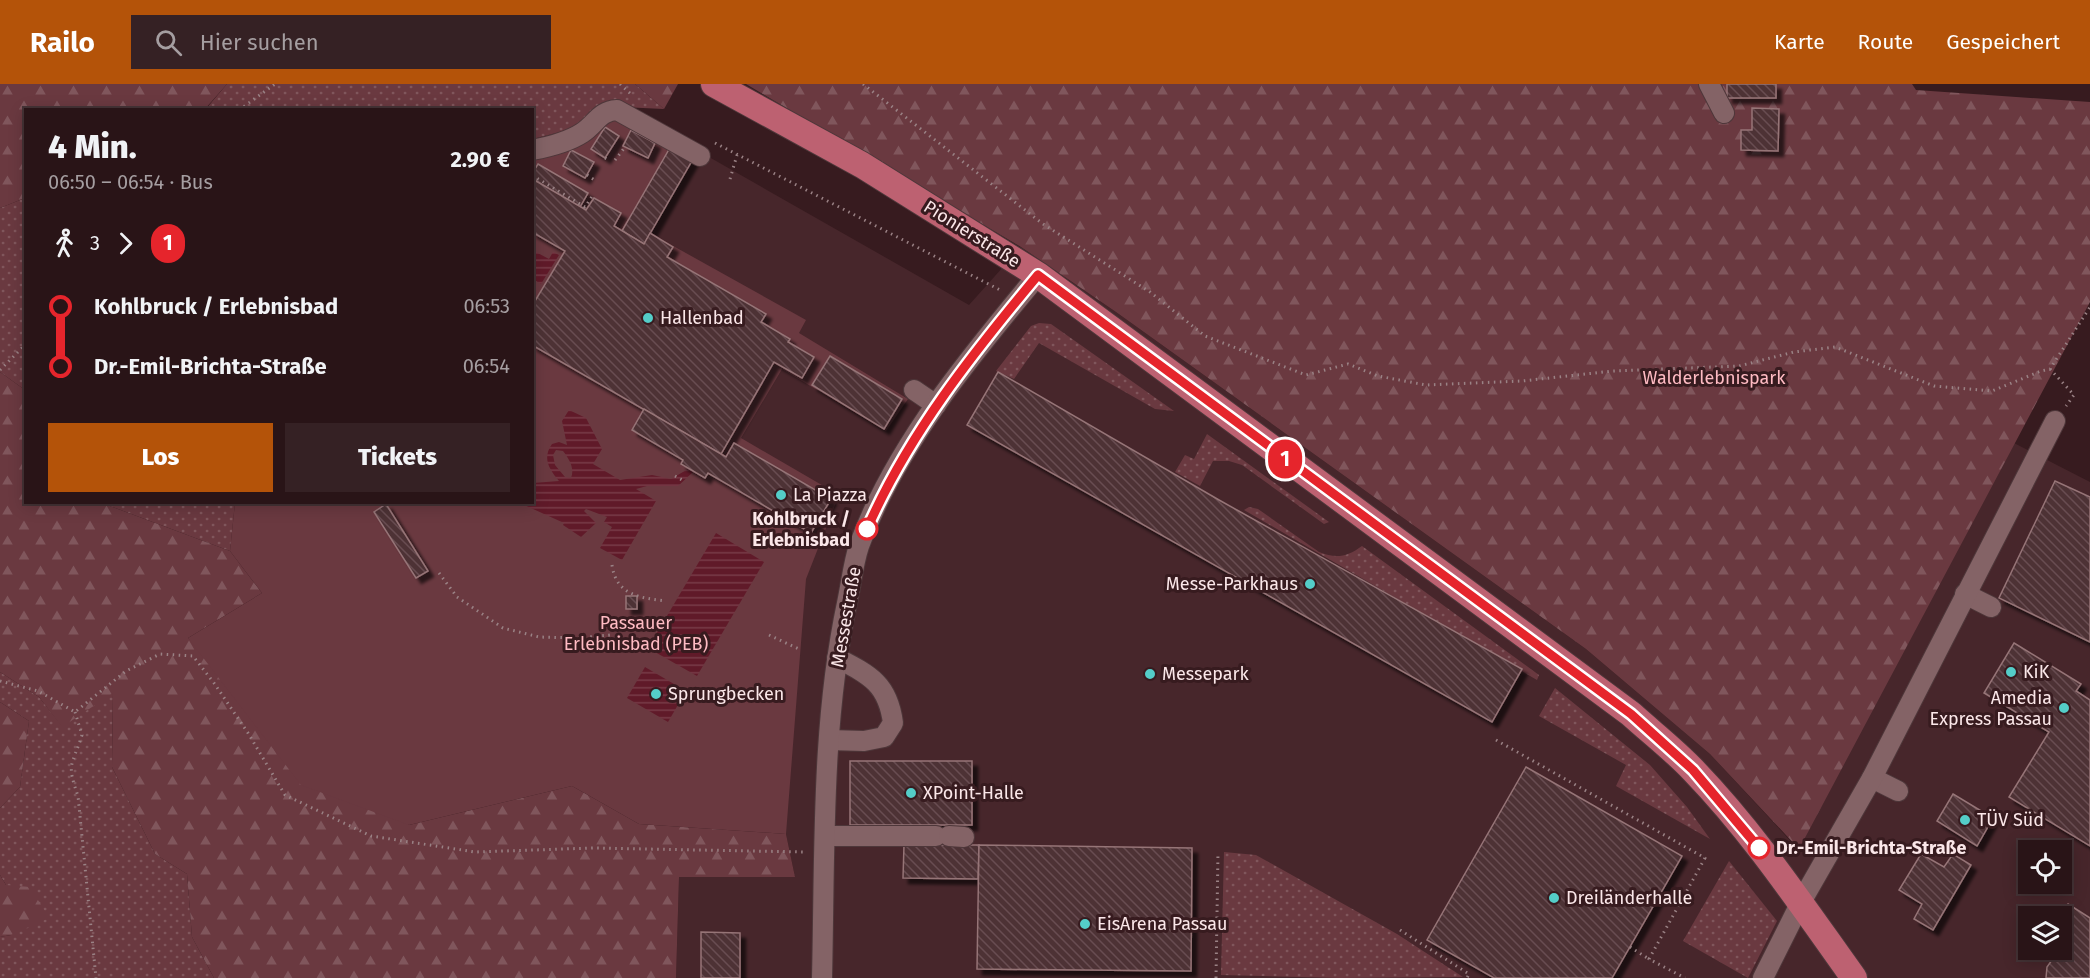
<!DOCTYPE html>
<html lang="de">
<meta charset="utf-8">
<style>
:root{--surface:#291417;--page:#352124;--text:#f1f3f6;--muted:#a59ea1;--line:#453336;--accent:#b45309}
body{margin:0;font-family:"Fira Sans",sans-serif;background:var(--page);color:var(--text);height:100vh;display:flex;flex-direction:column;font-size:22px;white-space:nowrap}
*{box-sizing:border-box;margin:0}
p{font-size:20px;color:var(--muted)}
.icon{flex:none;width:33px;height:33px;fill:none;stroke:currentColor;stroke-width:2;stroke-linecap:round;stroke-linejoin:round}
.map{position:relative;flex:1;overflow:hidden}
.side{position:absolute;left:24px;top:24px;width:510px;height:396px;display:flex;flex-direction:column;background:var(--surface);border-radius:0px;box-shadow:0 3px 15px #0003,0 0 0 2px var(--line)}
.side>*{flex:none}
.badge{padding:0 12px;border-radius:20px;font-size:21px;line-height:39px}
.buttons{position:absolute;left:2018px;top:756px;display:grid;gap:12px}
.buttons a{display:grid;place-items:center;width:54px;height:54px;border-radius:0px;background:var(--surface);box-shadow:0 3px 15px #0003,0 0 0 2px var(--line);font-size:30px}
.map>.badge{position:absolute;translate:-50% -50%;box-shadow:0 0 0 3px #fff}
.legs{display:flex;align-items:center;gap:9px;height:66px;padding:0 24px;font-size:20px}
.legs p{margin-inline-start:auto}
.headline{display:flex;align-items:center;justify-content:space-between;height:102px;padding:0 24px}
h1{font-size:33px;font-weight:800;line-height:45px}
.button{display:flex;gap:12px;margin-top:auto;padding:12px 24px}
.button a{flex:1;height:69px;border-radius:0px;background:var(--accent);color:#fff;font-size:24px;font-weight:800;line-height:69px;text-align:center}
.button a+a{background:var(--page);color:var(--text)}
ul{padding:0 24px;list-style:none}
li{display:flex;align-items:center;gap:21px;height:60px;font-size:22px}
li i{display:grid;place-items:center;width:9px;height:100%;margin:0 8px;background:currentColor}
li i::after{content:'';width:15px;height:15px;margin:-8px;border:4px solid;border-radius:50%;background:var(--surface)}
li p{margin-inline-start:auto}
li:first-child i{background:linear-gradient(#0000 50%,currentColor 0)}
li:last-child i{background:linear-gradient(currentColor 50%,#0000 0)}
header{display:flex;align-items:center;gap:36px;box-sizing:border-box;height:84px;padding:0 30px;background:var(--accent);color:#fff}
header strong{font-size:28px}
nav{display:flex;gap:33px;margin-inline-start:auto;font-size:21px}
.search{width:420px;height:54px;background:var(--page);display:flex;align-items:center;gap:15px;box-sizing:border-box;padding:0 21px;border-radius:0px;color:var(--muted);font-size:22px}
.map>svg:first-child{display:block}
.built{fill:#47262b;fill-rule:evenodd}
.grass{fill:url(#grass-dots)}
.forest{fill:url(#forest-firs)}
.green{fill:#6a3940}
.water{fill:url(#water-rules);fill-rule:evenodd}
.building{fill:url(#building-back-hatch);stroke:#967477;stroke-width:1.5;filter:url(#shadow)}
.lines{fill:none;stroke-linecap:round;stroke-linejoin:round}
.minor-casing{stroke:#4e373a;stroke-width:22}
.major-casing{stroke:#4e373a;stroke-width:28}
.path{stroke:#9a8285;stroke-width:3;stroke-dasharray:1.5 4.5;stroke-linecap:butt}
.minor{stroke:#846366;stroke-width:20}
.major{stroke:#bd6171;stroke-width:26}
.line-1-casing{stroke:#fff;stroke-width:14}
.line-1{stroke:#e6252c;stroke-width:9}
.poi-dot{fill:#54cdc8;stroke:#371b1f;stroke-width:2}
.stop-1-dot{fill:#fff;stroke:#e6252c;stroke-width:3}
.labels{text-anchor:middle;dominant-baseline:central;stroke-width:6;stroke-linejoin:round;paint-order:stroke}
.street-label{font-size:18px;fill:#fbe7e9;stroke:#371b1f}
.poi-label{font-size:18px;fill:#fbe7e9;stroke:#371b1f;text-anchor:start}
.park-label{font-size:18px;fill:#ffbbc3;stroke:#371b1f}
.stop-label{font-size:18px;font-weight:bold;fill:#fbe7e9;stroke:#371b1f;text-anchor:end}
</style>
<header>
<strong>Railo</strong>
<div class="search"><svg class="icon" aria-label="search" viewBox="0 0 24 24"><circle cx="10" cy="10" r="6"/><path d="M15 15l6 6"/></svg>Hier suchen</div>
<nav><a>Karte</a><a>Route</a><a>Gespeichert</a></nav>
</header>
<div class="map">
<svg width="2090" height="894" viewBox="0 0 2090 894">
<defs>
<pattern id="grass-dots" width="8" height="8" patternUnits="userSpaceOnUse" patternTransform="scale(1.5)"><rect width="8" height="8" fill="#6a3940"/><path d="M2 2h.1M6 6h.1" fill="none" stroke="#80565c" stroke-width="1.8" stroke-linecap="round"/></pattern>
<pattern id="forest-firs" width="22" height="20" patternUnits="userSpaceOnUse" patternTransform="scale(1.5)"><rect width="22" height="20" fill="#6a3940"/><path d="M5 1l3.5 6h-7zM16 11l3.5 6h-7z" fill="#80565c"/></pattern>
<pattern id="water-rules" width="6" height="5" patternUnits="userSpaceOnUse" patternTransform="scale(1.5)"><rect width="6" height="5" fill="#601a29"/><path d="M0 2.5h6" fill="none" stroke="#783b48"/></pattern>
<pattern id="building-back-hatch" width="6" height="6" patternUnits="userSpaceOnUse" patternTransform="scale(1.5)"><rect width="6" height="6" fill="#4d3034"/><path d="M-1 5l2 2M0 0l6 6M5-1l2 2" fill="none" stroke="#684e51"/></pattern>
<filter id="shadow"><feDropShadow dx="5.5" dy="5.5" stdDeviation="1.5" flood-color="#0009"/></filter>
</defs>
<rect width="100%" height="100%" fill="#371b1f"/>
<path class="built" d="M572 45 702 69 969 221 1021 163 1116 228 1586 565 1710 670 1798 765 2014 359 2090 398V894H676L679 793H795L786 750 230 467 235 419 532 418 533 55ZM2028 766H2061V800H2028ZM2028 832H2061V866H2028Z"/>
<g class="grass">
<polygon points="227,0 635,0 664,25 622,23 572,45 533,55 532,26 205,26"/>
<polygon points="25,114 25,306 0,288 0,124"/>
<polygon points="1039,239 1051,240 1174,327 1155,325 1039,259 1014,295 996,287 1031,242"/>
<polygon points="1207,350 1329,438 1324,440 1242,381 1229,377 1213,377 1200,402 1175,388 1185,371 1194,375"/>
<polygon points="102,419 235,419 230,467"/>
<path d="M1249 423 1258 425 1319 468C1336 475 1347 473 1362 462L1539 591 1537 596 1244 426Z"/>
<polygon points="0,588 39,613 62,642 113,608 112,683 155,770 187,790 192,853 214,894 0,894 0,853 11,851 6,801 0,791 0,724 20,703 29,637 0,618"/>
<polygon points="1555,604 1650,681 1687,723 1710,755 1616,702 1626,681 1539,632"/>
<polygon points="1224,768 1256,771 1397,850 1463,893 1340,894 1221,891"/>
<polygon points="1729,777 1777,837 1748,894 1683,857"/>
</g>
<g class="forest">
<polygon points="0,0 227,0 205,25 26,26 25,114 0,124"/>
<polygon points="635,0 678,0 664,25"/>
<polygon points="746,0 1912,0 1916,6 2090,18 2090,218 1799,765 1710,670 1586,565 1116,228 1021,163"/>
<polygon points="0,288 25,306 26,418 102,419 230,467 262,509 188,554 409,741 572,702 639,740 786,750 795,793 679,793 676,894 214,894 192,853 187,790 155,770 112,683 113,609 62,643 39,613 0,588"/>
<polygon points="0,618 29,637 20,703 0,724"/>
<polygon points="0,791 6,801 30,803 49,834 11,851 0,853"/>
</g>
<polygon class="green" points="604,19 693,75 650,149 806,236 799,249 908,315 886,347 782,285 741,354 839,411 806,495 786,750 639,740 572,702 409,741 301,701 188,554 262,509 230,467 235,419 532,418 533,55 572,45"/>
<g class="water">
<polygon points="534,167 549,175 553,168 559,171 541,200 533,195 533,170"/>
<path d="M569 326 586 334 602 365 593 380 620 396 652 391 671 395 688 385 693 388 678 402H647L636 405 656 417 622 476 600 464 612 443 604 438 607 433 586 425 584 427 596 439 581 453 563 441 564 439 522 420 532 418 533 399 559 397C549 385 542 374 552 360L559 358 567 361 562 337ZM556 366 563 367C569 375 575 384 571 394L565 393 555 381 553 371Z"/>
<polygon points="716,449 764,478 697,592 648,564"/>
<polygon points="645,583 686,607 668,638 627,614"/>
</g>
<g class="building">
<rect x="1727" y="0" width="49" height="14"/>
<polygon points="1752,24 1779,25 1778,67 1741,66 1741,46 1752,46"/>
<polygon points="605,43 619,52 605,74 591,65"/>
<polygon points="631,46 655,59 648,74 623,62"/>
<polygon points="671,62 693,75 644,160 622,147"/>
<polygon points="571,66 594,78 585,94 563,82"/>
<polygon points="538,80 588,109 580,123 532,95 532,90"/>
<polygon points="536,97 586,126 594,114 621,129 614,142 644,160 650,149 673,163 667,173 766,230 761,238 790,255 788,258 814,273 802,294 774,278 721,370 532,261 532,222 565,167 532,148 532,103"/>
<polygon points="830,272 902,315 884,345 812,301"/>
<polygon points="998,288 1219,416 1522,585 1492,638 967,341"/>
<polygon points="644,325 726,373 734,359 831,415 811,449 708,389 705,394 681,380 683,376 632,346"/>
<polygon points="2055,397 2090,413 2090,558 1999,514"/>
<polygon points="386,420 428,487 416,494 374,428"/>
<rect x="626" y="512" width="11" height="13"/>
<polygon points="2014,559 2081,600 2076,607 2090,616 2090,762 2009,713 2049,648 1984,609"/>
<rect x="850" y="677" width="122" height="64"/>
<polygon points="1526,683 1682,772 1612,894 1494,894 1427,856"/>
<polygon points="1953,710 1993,734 1977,762 1937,737"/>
<polygon points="904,761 979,761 978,795 903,794"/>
<polygon points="979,761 1192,764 1191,887 977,885"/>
<polygon points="1921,770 1944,783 1953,770 1971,781 1933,846 1914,835 1922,820 1899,806"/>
<polygon points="2068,820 2090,834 2090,894 2046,894 2047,883 2059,866 2061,866 2067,854 2061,851 2061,832"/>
<polygon points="701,848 740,849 740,894 701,894"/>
</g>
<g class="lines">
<defs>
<g id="minor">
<polyline points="1709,0 1724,29"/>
<path d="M532 66C548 63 568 58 582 49 596 40 599 27 617 26L700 72"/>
<polyline points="914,306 936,321"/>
<polyline points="1965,510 1991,523"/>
<path d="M829 656 864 657 884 653 893 639C888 600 870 591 837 574"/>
<polyline points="1872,694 1898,707"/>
<polyline points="825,752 936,752"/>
<polyline points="949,752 964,753"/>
<path d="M822 894C825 769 821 642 847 519 851 501 853 480 859 462 894 364 972 270 1038 191"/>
<polyline points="1763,894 1801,818 1872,694 2055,337"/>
</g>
<path id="major" d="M714 0 862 81 1038 191 1631 630C1652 649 1674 666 1693 686 1754 749 1803 823 1854 894"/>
</defs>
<use href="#minor" class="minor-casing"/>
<use href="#major" class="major-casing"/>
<g class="path">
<polyline points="620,0 632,11"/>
<polyline points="863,0 1043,140 1150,208 1205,252 1306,291 1348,280 1378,292 1426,301 1522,297 1613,287 1739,282 1794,268 1835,263 1934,302 1992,307 2041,287 2050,285 2090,223"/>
<polyline points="239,26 275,0"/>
<polyline points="715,59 1002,207"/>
<polyline points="605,74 609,76"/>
<polyline points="615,76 625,63"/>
<polyline points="587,91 596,97"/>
<polyline points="532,94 535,93 585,123 593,111"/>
<polyline points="730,95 737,71"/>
<polyline points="2050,285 2074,311 2066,322"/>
<polyline points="0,286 26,260"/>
<polyline points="675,392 684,397"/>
<path d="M612 481C616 511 640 514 666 517"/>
<polyline points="439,489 457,513 503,544 539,553 577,554 610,551"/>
<polyline points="769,551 801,566"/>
<polyline points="0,597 38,607 75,628 126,587 160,570 193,572 214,599 248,649 285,711 371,752 475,768 593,764 805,768"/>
<path d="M75 628 82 651C72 683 66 678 78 712L96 894"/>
<polyline points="1496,656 1705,774 1649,875 1685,894"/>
<polyline points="1400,846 1469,890 1467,894"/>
<polyline points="1630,863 1649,875"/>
<polyline points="1216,894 1218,768"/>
</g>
<use href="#minor" class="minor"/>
<use href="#major" class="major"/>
</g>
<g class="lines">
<defs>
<path id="line-1" d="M867 445C908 351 972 270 1038 191L1631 630 1693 686 1759 764"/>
</defs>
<use href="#line-1" class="line-1-casing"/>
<use href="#line-1" class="line-1"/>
</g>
<g class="poi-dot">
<circle cx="648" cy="234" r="6"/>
<circle cx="781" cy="411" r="6"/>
<circle cx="1310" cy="500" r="6"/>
<circle cx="2011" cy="588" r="6"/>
<circle cx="1150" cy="590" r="6"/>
<circle cx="656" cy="610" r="6"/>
<circle cx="2064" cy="624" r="6"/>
<circle cx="911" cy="709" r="6"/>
<circle cx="1965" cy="736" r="6"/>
<circle cx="1554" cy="814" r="6"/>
<circle cx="1085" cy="840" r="6"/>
</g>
<g class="stop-1-dot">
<circle cx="867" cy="445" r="10"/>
<circle cx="1759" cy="764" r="10"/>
</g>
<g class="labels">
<g class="street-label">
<text transform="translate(972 150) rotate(32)">Pionierstraße</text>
<text transform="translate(846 533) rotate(-80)">Messestraße</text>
</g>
<g class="poi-label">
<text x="660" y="234">Hallenbad</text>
<text x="793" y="411">La Piazza</text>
<text x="1298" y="500" text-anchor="end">Messe-Parkhaus</text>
<text x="2023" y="588">KiK</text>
<text x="1162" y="590">Messepark</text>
<text x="668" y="610">Sprungbecken</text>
<text x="2052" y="614" text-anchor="end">Amedia<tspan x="2052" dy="21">Express Passau</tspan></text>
<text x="923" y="709">XPoint-Halle</text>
<text x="1977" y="736">TÜV Süd</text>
<text x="1566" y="814">Dreiländerhalle</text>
<text x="1097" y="840">EisArena Passau</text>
</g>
<g class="park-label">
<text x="1714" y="294">Walderlebnispark</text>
<text x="636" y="539">Passauer<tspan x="636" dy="21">Erlebnisbad (PEB)</tspan></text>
</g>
<g class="stop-label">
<text x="850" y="435">Kohlbruck /<tspan x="850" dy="21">Erlebnisbad</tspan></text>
<text x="1776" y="764" text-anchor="start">Dr.-Emil-Brichta-Straße</text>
</g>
</g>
</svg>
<div class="buttons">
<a><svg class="icon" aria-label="locate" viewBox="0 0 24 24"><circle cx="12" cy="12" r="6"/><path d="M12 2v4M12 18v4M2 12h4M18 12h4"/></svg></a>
<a><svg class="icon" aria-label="layers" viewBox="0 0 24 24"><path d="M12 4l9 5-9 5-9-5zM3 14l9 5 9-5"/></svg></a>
</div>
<b class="badge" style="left:1285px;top:375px;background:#e6252c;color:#fff">1</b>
<section class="side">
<div class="headline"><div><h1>4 Min.</h1><p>06:50 – 06:54 · Bus</p></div><b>2.90 €</b></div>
<div class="legs"><svg class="icon" aria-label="walk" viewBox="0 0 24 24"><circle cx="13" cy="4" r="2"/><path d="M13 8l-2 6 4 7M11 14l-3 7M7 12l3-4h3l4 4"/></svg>3<svg class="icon" aria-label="forward" viewBox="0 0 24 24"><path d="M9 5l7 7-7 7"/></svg><b class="badge" style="background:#e6252c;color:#fff">1</b></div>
<ul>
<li><i style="color:#e6252c"></i><b>Kohlbruck / Erlebnisbad</b><p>06:53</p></li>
<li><i style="color:#e6252c"></i><b>Dr.-Emil-Brichta-Straße</b><p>06:54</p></li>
</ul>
<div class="button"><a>Los</a><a>Tickets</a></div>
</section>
</div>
